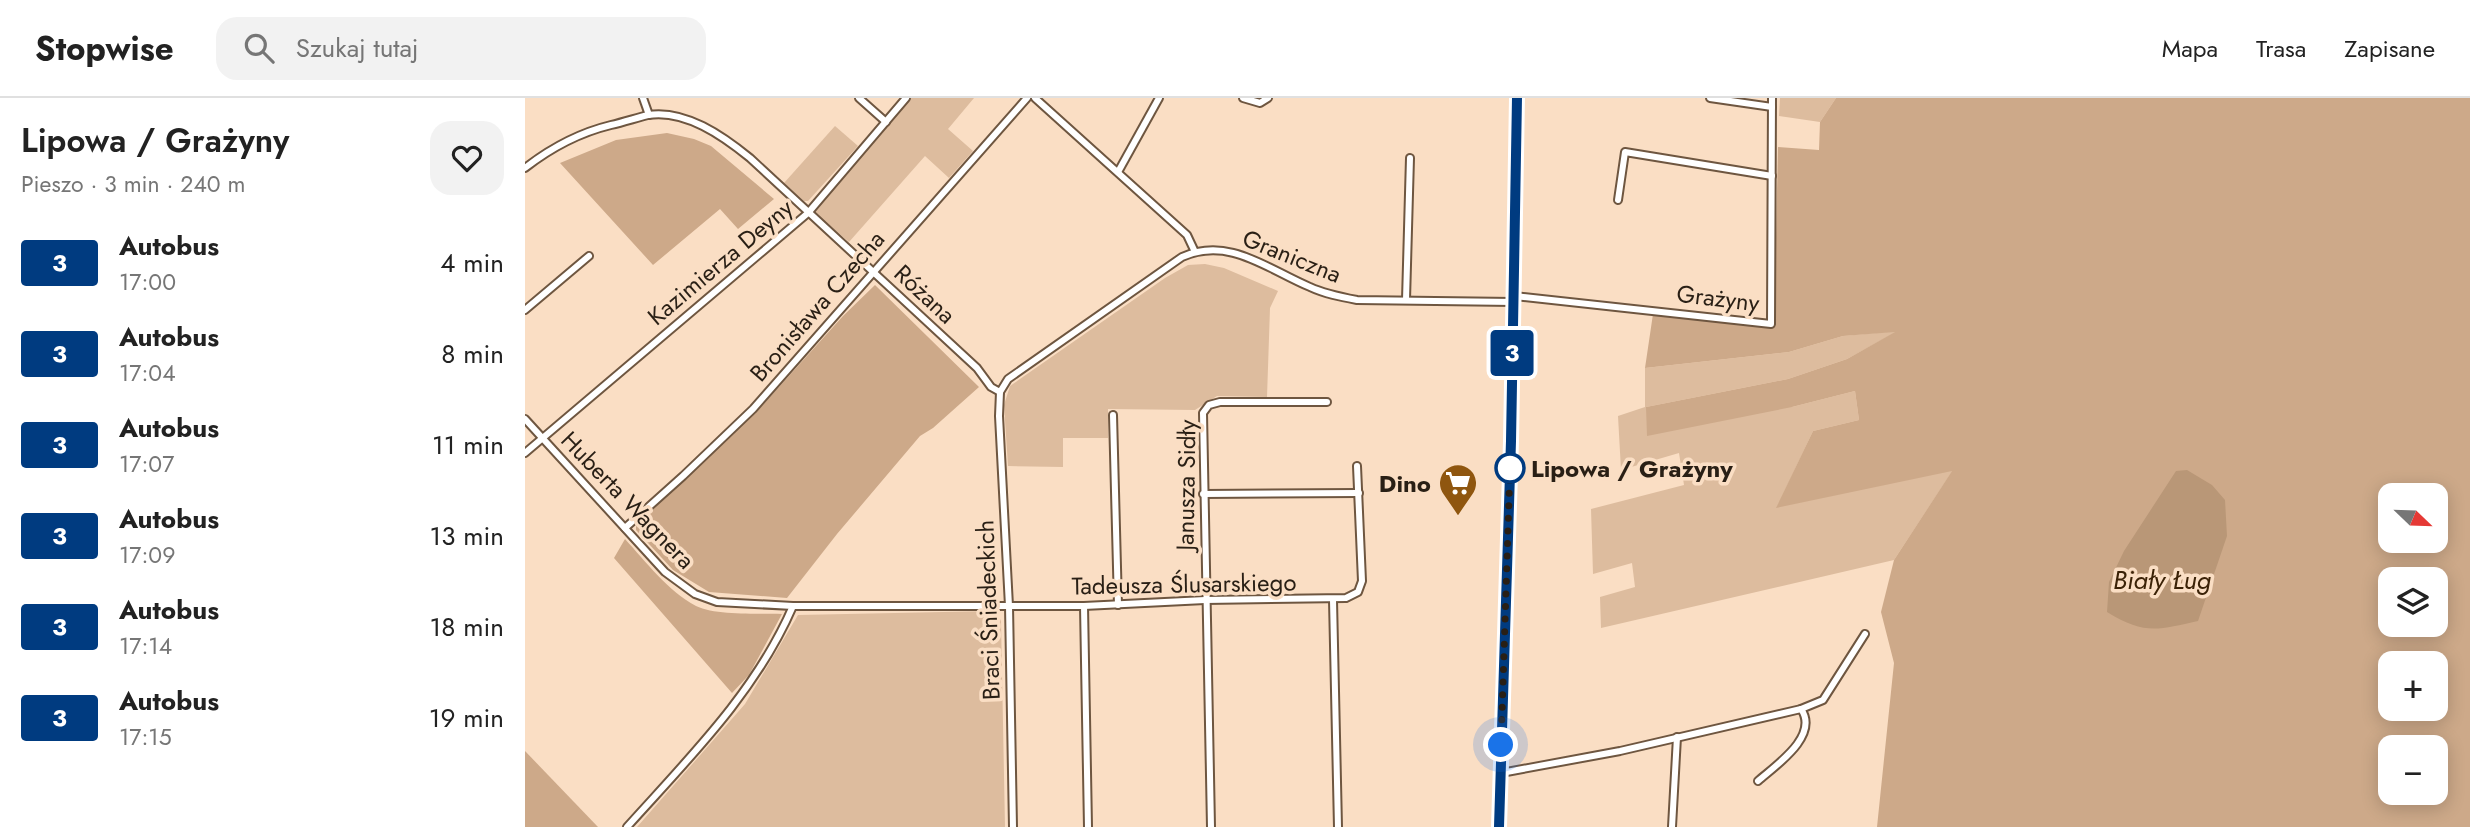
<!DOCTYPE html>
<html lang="pl">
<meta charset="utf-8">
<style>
:root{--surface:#fff;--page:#f2f2f2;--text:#222;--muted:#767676;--line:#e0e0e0}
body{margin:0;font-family:Jost,sans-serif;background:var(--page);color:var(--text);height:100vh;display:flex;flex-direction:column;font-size:26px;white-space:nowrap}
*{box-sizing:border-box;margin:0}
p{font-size:23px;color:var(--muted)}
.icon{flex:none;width:38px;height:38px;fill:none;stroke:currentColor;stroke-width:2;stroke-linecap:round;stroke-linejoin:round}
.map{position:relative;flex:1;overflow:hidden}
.panel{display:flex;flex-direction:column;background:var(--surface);width:525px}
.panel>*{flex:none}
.badge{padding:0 14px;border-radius:5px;font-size:24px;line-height:46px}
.needle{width:46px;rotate:113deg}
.fabs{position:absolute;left:1853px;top:385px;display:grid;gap:14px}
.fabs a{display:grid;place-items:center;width:70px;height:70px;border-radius:14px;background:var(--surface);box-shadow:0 4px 18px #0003;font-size:35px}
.you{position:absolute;width:35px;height:35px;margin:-18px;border:5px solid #fff;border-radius:50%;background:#1a73e8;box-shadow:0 0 0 10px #1a73e833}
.map>.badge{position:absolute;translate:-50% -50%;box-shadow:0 0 0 4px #fff}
.round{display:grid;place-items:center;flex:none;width:74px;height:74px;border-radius:21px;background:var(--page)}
.head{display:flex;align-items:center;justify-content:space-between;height:119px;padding:0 21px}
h1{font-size:33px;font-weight:600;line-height:52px}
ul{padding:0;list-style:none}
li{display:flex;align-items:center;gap:21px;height:91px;padding:0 21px}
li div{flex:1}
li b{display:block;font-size:26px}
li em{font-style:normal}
li .badge{min-width:77px;font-weight:700;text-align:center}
header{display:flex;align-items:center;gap:42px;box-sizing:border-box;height:98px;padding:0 35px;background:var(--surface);border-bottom:2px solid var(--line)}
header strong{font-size:33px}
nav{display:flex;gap:38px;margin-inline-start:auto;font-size:24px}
.search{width:490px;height:63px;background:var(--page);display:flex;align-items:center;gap:18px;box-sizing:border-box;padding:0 24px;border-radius:21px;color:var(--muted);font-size:26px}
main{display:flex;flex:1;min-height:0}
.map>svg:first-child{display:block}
.green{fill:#ddbc9e}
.forest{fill:#cda989;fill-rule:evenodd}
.water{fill:#b99777}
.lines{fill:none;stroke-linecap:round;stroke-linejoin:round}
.minor-casing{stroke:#6e5640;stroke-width:10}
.secondary-casing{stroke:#6e5640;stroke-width:12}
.minor{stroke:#fff;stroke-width:6}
.secondary{stroke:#fff;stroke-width:9}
.line-casing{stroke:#fff;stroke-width:16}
.line{stroke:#003b80;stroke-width:10}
.walk{stroke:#291f15;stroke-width:7;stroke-dasharray:0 12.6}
.stop-dot{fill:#fff;stroke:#003b80;stroke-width:3.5}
.labels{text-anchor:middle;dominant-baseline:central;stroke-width:7;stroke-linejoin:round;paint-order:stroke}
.street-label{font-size:24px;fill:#291f15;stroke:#fadec4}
.stop-label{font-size:24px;font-weight:bold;fill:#291f15;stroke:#fadec4;text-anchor:start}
.poi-label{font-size:24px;font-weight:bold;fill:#291f15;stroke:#fadec4;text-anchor:end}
.water-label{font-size:26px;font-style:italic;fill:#3b2207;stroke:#fadec4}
</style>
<header>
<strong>Stopwise</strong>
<div class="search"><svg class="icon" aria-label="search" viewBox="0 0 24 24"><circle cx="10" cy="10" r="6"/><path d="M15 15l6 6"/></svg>Szukaj tutaj</div>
<nav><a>Mapa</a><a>Trasa</a><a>Zapisane</a></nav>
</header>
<main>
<section class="panel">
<div class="head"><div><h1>Lipowa / Grażyny</h1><p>Pieszo · 3 min · 240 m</p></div><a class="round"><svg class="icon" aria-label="heart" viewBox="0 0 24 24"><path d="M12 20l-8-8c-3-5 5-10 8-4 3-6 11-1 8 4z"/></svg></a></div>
<ul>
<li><span class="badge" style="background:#003b80;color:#fff">3</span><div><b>Autobus</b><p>17:00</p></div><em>4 min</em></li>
<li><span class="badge" style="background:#003b80;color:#fff">3</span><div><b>Autobus</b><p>17:04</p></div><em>8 min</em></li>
<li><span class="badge" style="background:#003b80;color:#fff">3</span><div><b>Autobus</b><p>17:07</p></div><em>11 min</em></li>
<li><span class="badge" style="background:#003b80;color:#fff">3</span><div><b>Autobus</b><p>17:09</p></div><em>13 min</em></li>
<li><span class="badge" style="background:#003b80;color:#fff">3</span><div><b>Autobus</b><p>17:14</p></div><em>18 min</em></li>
<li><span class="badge" style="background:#003b80;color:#fff">3</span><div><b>Autobus</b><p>17:15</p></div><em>19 min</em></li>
</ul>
</section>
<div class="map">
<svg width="1945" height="729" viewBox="0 0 1945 729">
<rect width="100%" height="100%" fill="#fadec4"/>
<g class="green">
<polygon points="385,0 449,0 423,31 448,53 424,80 400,58 324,144 289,114"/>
<polygon points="1255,0 1311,0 1295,24 1254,18"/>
<polygon points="310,28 333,48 283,103 279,103 259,85"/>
<polygon points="680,166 699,170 753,193 745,210 742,299 692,298 670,312 583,311 583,340 538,340 538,369 483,368 479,307 485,288 640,180 663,167"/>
<polygon points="1373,233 1322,261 1263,281 1121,309 1267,309 1330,293 1334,322 1288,333 1252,409 1428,372 1369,462 1076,530 1075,499 1110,489 1107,465 1068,476 1066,411 1159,387 1154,355 1096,372 1093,318 1120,309 1120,270 1264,254 1318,238"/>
<polygon points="467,513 476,522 480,729 112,729 220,606 273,517"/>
</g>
<g class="forest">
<path d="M1311 0H1945V729H1352L1369 565 1356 514 1369 462 1427 373 1251 410 1288 333 1334 322 1330 293 1267 309 1122 338 1121 309 1263 281 1322 261 1370 234 1318 238 1264 254 1120 270 1128 216 1249 230 1253 49 1294 52 1295 24ZM1866 397H1911V443H1866ZM1866 481H1911V527H1866ZM1866 565H1911V611H1866ZM1866 649H1911V695H1866Z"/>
<polygon points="142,35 169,41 186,48 249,101 213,131 195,111 128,167 35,65 91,42"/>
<polygon points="350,187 454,289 408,330 395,338 312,436 262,500 184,494 148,472 111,432 111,427 234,311 318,218"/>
<path d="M100 441C121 464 143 493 171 508 191 518 233 515 257 516L224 577 207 595 89 460Z"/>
<polygon points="0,653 73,729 0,729"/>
</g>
<path class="water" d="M1662 372 1687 387 1700 402 1702 438 1673 523C1633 532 1619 537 1582 514L1584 484 1599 453 1651 373Z"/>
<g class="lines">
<defs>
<g id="minor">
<polyline points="118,0 124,17"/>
<polyline points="334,0 361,24"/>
<polyline points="510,0 662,137 670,154"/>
<polyline points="718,0 735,5 743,0"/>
<polyline points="1185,0 1247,9"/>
<path d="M0 70C27 49 53 35 86 27 99 24 111 20 123 17 160 11 198 38 225 60L452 270 466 289 475 294"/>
<polyline points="593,74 634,0"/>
<polyline points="1093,102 1100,54 1247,78"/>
<polyline points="989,198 1246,226 1247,0"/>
<polyline points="881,202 885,60"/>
<polyline points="0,212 64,158"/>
<polyline points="588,317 593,507"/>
<polyline points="0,321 140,474 170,496 192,504 268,508 559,508 680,502 821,500 833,494 837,483 832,368"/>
<polyline points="0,355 283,115 381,0"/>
<polyline points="678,396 834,395"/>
<polyline points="100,430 158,378 228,311 502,0"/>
<polyline points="808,502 813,729"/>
<polyline points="559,508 563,729"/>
<polyline points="1276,611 1298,602 1340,536"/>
<path d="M976 675 1095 653 1276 611C1295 638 1250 668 1233 683"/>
<path d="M102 729C164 660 231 594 268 508"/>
<path d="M488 729 484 508 474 318 475 294 483 281 657 159C704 138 742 171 785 189 800 196 816 199 832 202L989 204"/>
<polyline points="686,729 678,315 684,307 695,304 802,304"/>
<polyline points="1147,729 1152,639"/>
</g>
<polyline id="secondary" points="974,729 985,370 992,0"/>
</defs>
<use href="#minor" class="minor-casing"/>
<use href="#secondary" class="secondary-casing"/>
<use href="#minor" class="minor"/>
<use href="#secondary" class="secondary"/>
</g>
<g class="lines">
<defs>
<polyline id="line" points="974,729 986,343 992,0"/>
</defs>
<use href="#line" class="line-casing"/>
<use href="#line" class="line"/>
<polyline class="walk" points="976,647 985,370"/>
</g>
<defs>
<symbol id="supermarket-pin" viewBox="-11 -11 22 30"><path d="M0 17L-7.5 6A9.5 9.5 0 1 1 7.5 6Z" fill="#8f560f" stroke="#fadec4"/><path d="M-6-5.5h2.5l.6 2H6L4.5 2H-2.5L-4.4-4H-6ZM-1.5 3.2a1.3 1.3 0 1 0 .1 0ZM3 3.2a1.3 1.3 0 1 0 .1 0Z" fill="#fff"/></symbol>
</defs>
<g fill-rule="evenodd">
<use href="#supermarket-pin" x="911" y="363" width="44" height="60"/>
</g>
<circle class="stop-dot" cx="985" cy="370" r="14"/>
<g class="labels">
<g class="street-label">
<text transform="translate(767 158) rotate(22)">Graniczna</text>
<text transform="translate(195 164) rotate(-40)">Kazimierza Deyny</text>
<text transform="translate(400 196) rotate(43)">Różana</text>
<text transform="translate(1193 200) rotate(7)">Grażyny</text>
<text transform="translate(292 208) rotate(-49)">Bronisława Czecha</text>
<text transform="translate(661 387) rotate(-89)">Janusza Sidły</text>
<text transform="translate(103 402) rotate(46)">Huberta Wagnera</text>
<text transform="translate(659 486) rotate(-1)">Tadeusza Ślusarskiego</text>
<text transform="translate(463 512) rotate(-92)">Braci Śniadeckich</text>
</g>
<g class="stop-label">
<text x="1006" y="370">Lipowa / Grażyny</text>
</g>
<g class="poi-label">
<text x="906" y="385">Dino</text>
</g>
<g class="water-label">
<text x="1637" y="482">Biały Ług</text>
</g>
</g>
</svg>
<div class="fabs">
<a><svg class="needle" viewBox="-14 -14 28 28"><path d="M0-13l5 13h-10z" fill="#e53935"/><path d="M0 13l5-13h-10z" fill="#767676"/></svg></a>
<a><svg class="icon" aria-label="layers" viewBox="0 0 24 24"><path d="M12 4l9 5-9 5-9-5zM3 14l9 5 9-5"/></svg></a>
<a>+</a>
<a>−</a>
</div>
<div class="you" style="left:976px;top:647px"></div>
<b class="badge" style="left:987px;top:255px;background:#003b80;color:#fff">3</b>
</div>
</main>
